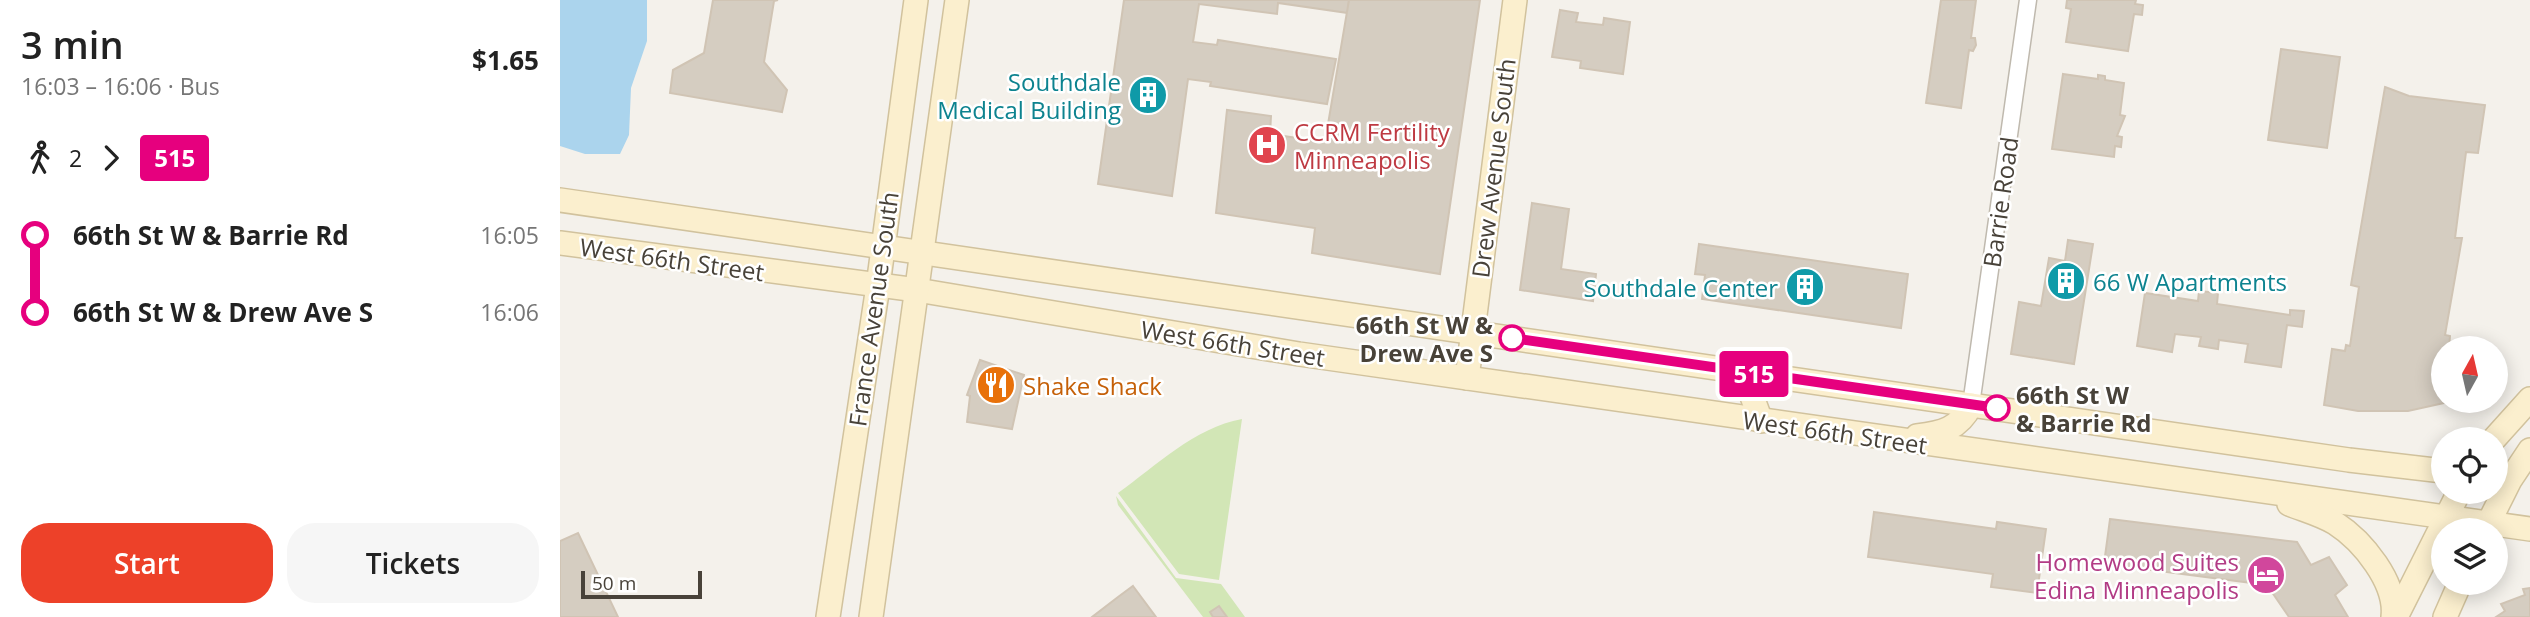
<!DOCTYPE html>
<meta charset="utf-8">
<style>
:root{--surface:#fff;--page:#f6f6f6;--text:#222;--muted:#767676;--accent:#ed4129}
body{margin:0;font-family:"Open Sans",sans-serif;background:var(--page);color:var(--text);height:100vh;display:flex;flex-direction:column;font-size:26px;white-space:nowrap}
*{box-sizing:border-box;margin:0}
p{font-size:23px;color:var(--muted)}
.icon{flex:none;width:38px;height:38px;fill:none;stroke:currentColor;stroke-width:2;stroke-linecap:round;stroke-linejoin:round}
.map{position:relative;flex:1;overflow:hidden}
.sheet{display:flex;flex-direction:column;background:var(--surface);width:560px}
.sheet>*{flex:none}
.badge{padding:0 14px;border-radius:5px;font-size:24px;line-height:46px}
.needle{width:46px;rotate:8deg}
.controls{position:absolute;left:1871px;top:336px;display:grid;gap:14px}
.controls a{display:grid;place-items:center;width:77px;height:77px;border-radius:50%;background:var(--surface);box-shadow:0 4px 18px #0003;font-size:35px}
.scale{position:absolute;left:21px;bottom:18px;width:121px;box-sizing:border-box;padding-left:7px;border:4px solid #484239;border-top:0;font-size:19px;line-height:24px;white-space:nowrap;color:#484239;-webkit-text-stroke:5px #fff;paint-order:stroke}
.map>.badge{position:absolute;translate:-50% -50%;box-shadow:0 0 0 4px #fff}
.legs{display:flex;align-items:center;gap:10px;height:77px;padding:0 21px;font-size:23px}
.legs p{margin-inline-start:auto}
.head{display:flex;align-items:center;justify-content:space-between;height:119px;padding:0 21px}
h1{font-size:38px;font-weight:600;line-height:52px}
.button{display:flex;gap:14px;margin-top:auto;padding:14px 21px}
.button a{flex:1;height:80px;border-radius:28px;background:var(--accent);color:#fff;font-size:28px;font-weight:600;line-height:80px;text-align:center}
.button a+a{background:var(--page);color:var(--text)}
ul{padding:0 21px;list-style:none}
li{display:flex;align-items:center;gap:24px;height:77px;font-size:26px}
li i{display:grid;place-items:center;width:10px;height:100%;margin:0 9px;background:currentColor}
li i::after{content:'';width:18px;height:18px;margin:-9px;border:5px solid;border-radius:50%;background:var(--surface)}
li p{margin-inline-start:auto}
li:first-child i{background:linear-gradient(#0000 50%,currentColor 0)}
li:last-child i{background:linear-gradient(currentColor 50%,#0000 0)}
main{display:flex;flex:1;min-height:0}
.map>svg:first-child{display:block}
.green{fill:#d2e6b6}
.water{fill:#abd4ed}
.building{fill:#d5cdc1;stroke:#d0c4b4;stroke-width:2}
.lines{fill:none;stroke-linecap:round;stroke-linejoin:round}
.street-casing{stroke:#bfb9ae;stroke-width:19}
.secondary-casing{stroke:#d1c29d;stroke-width:26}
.street{stroke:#fff;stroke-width:16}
.secondary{stroke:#fbefce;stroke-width:23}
.line-1-casing{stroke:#fff;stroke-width:16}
.line-1{stroke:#e6007e;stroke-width:10}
.stop-1-dot{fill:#fff;stroke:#e6007e;stroke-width:3.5}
.labels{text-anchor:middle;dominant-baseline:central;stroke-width:5;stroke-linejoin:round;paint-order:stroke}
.culture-label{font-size:24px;fill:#0d838f;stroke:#fff;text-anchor:end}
.health-label{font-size:24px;fill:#be3a42;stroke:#fff;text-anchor:start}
.street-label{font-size:24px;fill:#484239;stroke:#fff}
.stop-label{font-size:24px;font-weight:bold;fill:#484239;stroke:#fff;text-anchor:end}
.food-label{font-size:24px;fill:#c56008;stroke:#fff;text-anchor:start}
.hotel-label{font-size:24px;fill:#b23c85;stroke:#fff;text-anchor:end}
</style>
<main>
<section class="sheet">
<div class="head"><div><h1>3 min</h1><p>16:03 – 16:06 · Bus</p></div><b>$1.65</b></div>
<div class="legs"><svg class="icon" aria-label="walk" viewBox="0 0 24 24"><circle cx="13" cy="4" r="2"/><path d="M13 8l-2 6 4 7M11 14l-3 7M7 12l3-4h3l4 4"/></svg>2<svg class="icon" aria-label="forward" viewBox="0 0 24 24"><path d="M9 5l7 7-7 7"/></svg><b class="badge" style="background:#e6007e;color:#fff">515</b></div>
<ul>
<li><i style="color:#e6007e"></i><b>66th St W &amp; Barrie Rd</b><p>16:05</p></li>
<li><i style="color:#e6007e"></i><b>66th St W &amp; Drew Ave S</b><p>16:06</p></li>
</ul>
<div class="button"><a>Start</a><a>Tickets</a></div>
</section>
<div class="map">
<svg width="1970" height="617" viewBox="0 0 1970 617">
<rect width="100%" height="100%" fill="#f4f1eb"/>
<g class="green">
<path d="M682 419 659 580 619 574 558 493C597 465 634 428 682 419Z"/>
<polygon points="556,496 616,578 661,584 685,617 643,617 558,505"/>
</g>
<polygon class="water" points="0,0 87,0 87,41 71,88 69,135 60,154 25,154 0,146"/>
<g class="building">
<polygon points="153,0 218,0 214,1 204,62 227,90 222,112 110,93 113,70 144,53"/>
<polygon points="564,0 789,0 788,13 718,3 717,14 639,4 633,42 657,45 658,40 776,59 767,104 650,86 651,82 628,79 612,196 538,184"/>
<polygon points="789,0 920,0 880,274 752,253 755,228 656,213 667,110 711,116 710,134 765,142"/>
<polygon points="1381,0 1416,0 1411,38 1415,38 1416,45 1413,51 1409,50 1401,108 1366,103"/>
<polygon points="1507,0 1576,0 1575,4 1583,5 1582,15 1574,14 1568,51 1506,42 1511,9 1506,8"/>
<polygon points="1000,10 1018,13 1016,22 1043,25 1044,18 1070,22 1063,74 1020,68 1021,61 992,57"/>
<polygon points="1721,49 1780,57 1767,148 1708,140"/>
<polygon points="1503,74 1538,79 1538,75 1545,76 1545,80 1564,83 1560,115 1565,116 1557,136 1562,137 1561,147 1555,146 1554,157 1492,149"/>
<polygon points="1825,87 1849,96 1925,105 1918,153 1906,152 1895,238 1902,238 1885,335 1890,336 1889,348 1883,348 1883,401 1893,401 1848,411 1798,411 1764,405 1772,349 1785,351 1786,345 1790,346 1799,287 1791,285"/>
<polygon points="972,203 1009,209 1001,269 1036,274 1033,301 960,290"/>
<polygon points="1508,240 1533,244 1514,364 1451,354 1459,302 1481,306 1489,258 1505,261"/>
<polygon points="1139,244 1348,274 1341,328 1142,299 1145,275 1135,274"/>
<polygon points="1639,291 1658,293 1657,304 1730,315 1730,310 1744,311 1742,327 1727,325 1721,367 1685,362 1688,344 1659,340 1658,349 1639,346 1641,337 1615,334 1612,352 1577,346 1585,293 1638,301"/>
<polygon points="420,360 464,375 452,429 407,422 410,396 407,395"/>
<polygon points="1314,512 1436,529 1437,522 1486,529 1477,593 1431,587 1433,574 1308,557"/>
<polygon points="1550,519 1737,542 1751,565 1769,557 1787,585 1775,595 1788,617 1729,617 1707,585 1544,564"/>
<polygon points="18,533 58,617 0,617 0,541"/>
<polygon points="573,586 596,617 532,617 558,597"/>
<polygon points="1970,588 1970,617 1936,617 1945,611 1941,604 1965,595 1963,589"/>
<polygon points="659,606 667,617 653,617 650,612"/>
</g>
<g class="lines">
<defs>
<polyline id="street" points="1411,405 1468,0"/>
<g id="secondary">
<polyline points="0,200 1789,460 1883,471"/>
<polyline points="0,243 357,290 739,354 1970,529"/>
<polyline points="1174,371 1189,388 1201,421"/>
<polyline points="907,378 955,0"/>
<path d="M1357 436C1382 433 1399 429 1411 405"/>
<polyline points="1934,439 1970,399"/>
<path d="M1729 504C1744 510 1762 515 1775 523 1803 541 1837 583 1833 617"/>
<polyline points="1925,530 1950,480 1970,450"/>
<polyline points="268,617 318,286 356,0"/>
<polyline points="311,617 397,0"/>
<polyline points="1836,617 1899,492"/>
<polyline points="1885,617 1900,583"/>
</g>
</defs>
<use href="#street" class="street-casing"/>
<use href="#secondary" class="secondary-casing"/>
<use href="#street" class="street"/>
<use href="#secondary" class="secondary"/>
</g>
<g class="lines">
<defs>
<polyline id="line-1" points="952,338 1437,408"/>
</defs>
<use href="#line-1" class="line-1-casing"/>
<use href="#line-1" class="line-1"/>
</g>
<defs>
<symbol id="building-disc" viewBox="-11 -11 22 22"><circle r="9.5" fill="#0f9aa8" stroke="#fff"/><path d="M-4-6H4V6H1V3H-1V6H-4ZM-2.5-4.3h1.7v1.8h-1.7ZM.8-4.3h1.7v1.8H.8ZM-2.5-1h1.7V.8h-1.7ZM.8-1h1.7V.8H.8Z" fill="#fff"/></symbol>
<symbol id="hospital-disc" viewBox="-11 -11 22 22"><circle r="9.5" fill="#e0444e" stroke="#fff"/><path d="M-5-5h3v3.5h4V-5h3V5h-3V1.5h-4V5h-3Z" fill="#fff"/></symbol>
<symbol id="restaurant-disc" viewBox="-11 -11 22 22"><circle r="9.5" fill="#e8710a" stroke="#fff"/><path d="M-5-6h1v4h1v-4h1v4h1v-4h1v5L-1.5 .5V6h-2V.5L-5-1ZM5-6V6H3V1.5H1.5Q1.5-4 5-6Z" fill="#fff"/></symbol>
<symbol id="hotel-disc" viewBox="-11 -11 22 22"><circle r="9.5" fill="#d1479c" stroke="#fff"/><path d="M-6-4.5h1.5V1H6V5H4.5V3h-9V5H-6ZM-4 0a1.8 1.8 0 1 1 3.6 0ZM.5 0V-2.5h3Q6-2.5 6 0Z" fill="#fff"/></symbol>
</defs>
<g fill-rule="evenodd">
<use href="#building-disc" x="566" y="73" width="44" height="44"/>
<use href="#hospital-disc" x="685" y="123" width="44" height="44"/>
<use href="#building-disc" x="1484" y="259" width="44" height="44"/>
<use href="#building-disc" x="1223" y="265" width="44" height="44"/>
<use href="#restaurant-disc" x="414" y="363" width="44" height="44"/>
<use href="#hotel-disc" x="1684" y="553" width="44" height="44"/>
</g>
<g class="stop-1-dot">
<circle cx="952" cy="338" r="12"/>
<circle cx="1437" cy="408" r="12"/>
</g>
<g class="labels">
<g class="culture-label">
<text x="561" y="81">Southdale<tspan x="561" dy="28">Medical Building</tspan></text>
<text x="1533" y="281" text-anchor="start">66 W Apartments</text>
<text x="1218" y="287">Southdale Center</text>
</g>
<g class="health-label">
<text x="734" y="131">CCRM Fertility<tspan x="734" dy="28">Minneapolis</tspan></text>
</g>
<g class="street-label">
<text transform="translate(933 168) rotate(-83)">Drew Avenue South</text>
<text transform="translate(1440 202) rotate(-82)">Barrie Road</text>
<text transform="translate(112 259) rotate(8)">West 66th Street</text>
<text transform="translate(313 309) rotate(-82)">France Avenue South</text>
<text transform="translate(673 343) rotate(9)">West 66th Street</text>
<text transform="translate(1275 432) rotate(8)">West 66th Street</text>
</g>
<g class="stop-label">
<text x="933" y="324">66th St W &amp;<tspan x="933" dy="28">Drew Ave S</tspan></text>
<text x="1456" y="394" text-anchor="start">66th St W<tspan x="1456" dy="28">&amp; Barrie Rd</tspan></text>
</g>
<g class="food-label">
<text x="463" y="385">Shake Shack</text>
</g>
<g class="hotel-label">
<text x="1679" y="561">Homewood Suites<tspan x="1679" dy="28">Edina Minneapolis</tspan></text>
</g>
</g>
</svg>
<div class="controls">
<a><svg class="needle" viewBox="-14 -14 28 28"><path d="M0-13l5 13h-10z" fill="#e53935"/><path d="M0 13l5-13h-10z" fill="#767676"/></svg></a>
<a><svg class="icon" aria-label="locate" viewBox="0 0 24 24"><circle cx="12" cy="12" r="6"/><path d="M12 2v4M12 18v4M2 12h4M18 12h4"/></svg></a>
<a><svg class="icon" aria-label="layers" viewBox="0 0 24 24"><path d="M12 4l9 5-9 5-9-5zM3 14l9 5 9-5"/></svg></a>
</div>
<div class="scale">50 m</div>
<b class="badge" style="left:1194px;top:374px;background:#e6007e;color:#fff">515</b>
</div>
</main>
